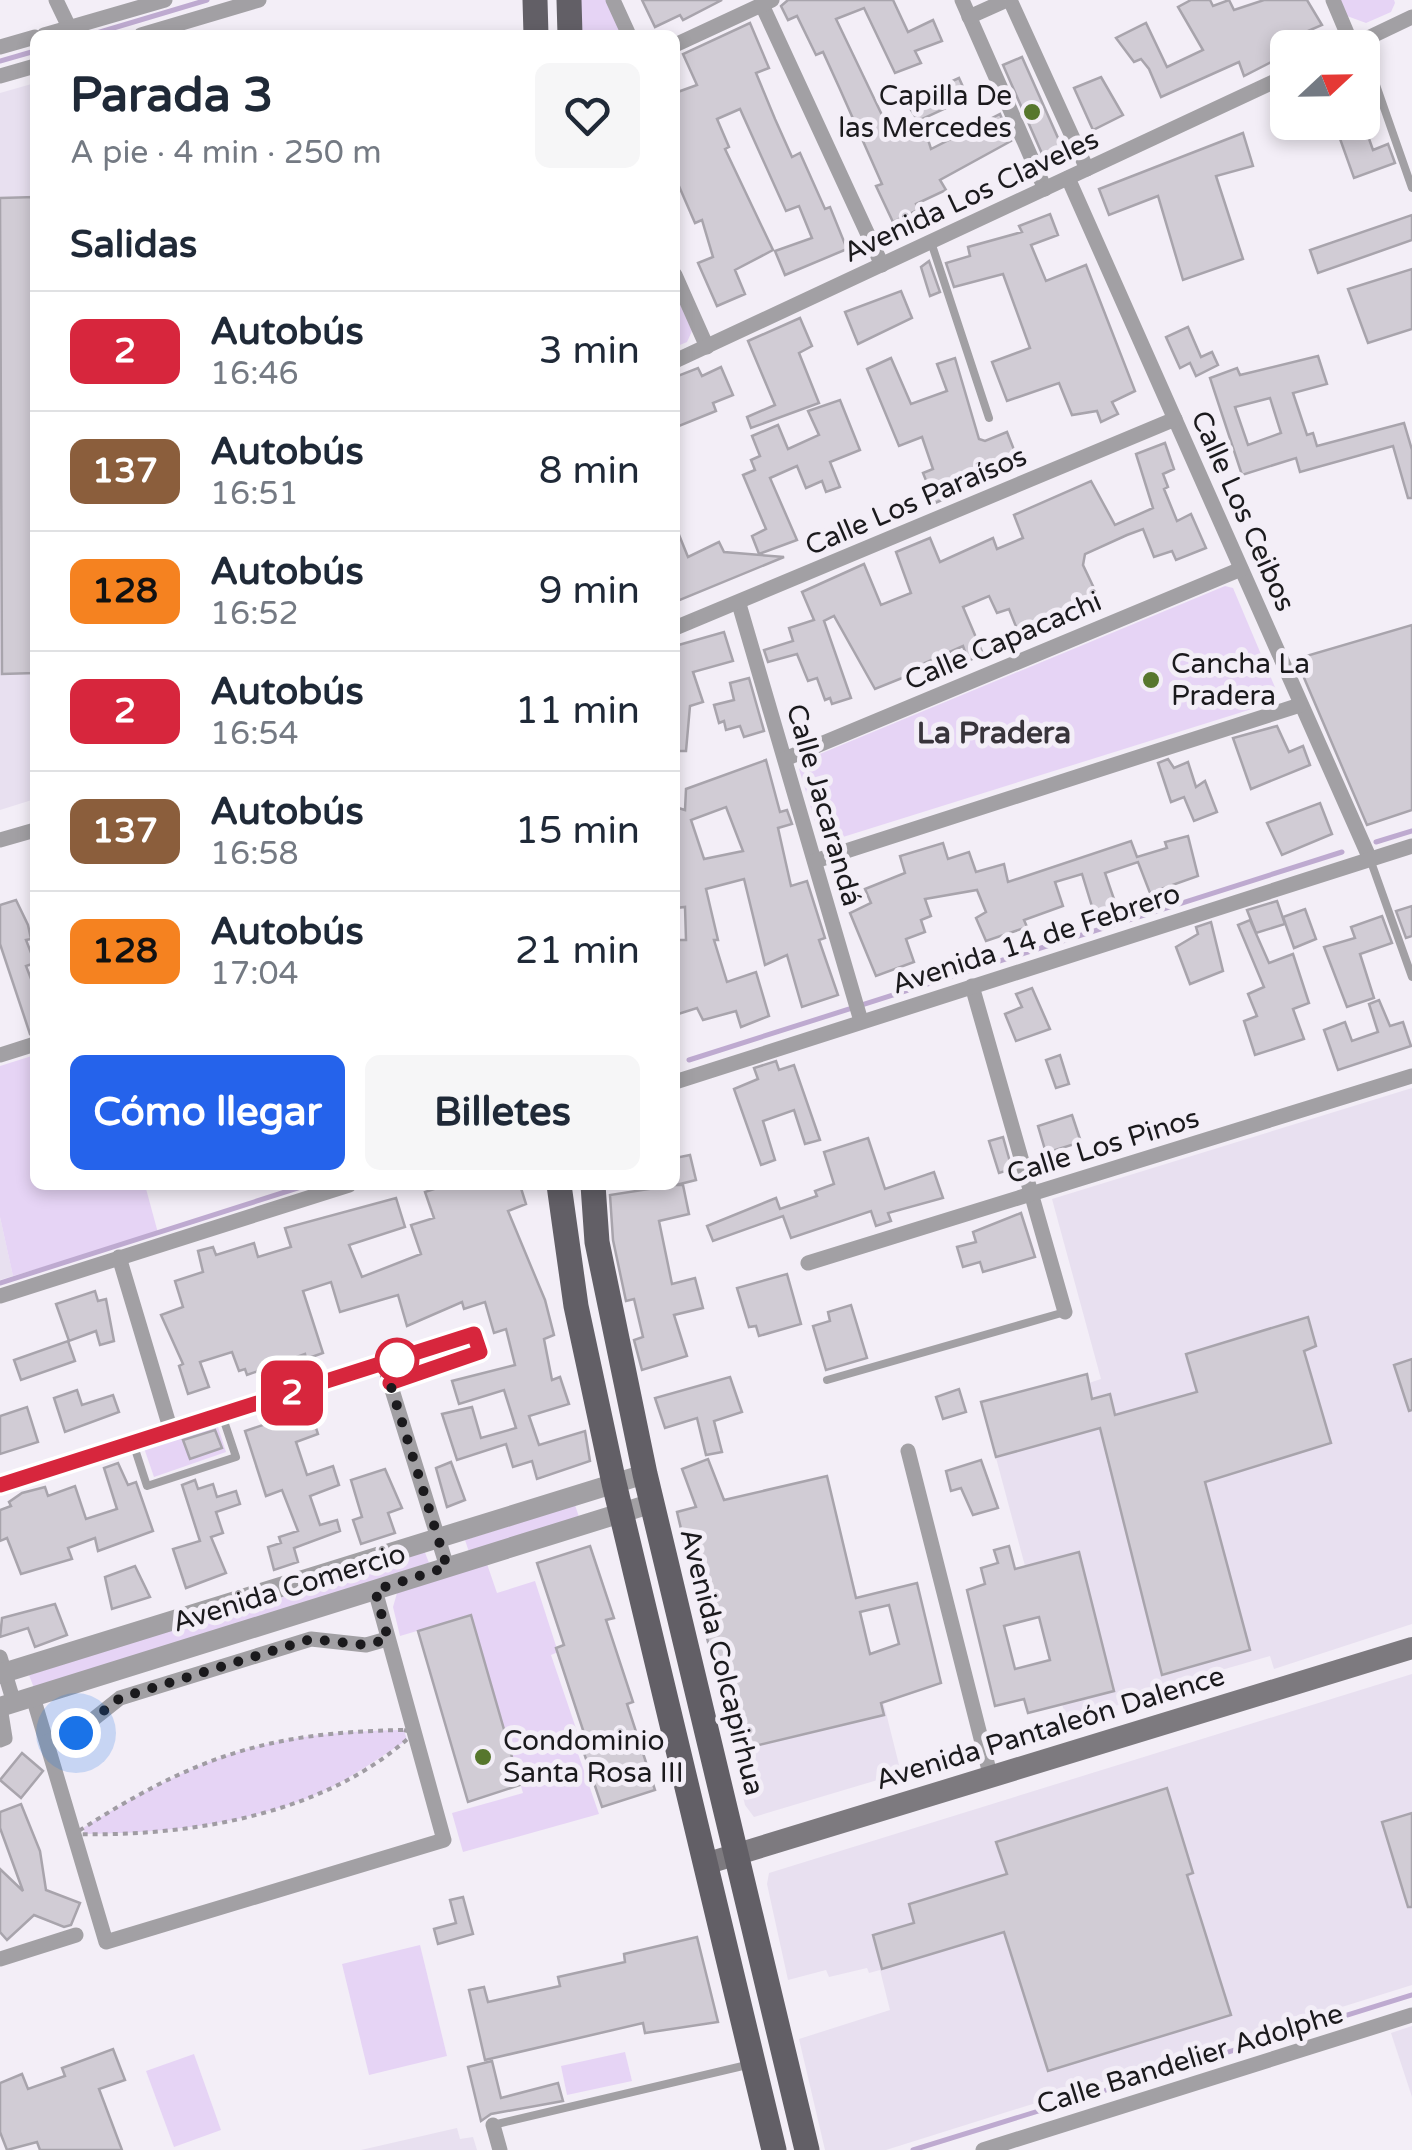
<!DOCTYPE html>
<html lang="es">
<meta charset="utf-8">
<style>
:root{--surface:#fff;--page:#f6f6f7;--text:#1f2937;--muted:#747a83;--line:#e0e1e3;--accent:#2563eb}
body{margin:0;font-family:"Varela Round",sans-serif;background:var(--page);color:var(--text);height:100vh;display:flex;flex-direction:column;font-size:38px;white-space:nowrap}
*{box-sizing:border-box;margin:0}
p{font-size:32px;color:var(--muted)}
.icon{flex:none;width:55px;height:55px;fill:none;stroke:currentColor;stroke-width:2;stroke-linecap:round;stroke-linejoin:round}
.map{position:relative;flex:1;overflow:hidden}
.sheet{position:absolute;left:30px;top:30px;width:650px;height:1160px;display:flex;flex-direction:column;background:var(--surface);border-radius:15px;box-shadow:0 5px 15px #0003}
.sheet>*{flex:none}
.badge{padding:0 20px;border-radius:15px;font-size:35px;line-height:65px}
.needle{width:65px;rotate:68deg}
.tools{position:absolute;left:1270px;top:30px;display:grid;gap:20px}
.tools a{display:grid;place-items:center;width:110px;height:110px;border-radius:15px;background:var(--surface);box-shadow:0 5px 15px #0003;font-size:50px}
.you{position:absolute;width:50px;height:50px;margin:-25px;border:8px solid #fff;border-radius:50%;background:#1a73e8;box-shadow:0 0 0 15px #1a73e833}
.map>.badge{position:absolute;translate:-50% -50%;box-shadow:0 0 0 5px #fff}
h2{padding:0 40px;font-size:38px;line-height:90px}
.round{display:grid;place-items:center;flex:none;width:105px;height:105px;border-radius:15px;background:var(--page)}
.overview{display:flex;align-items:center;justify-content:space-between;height:170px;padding:0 40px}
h1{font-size:48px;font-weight:700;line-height:75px}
.action{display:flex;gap:20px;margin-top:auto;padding:20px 40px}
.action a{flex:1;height:115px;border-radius:15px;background:var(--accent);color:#fff;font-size:40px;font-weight:700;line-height:115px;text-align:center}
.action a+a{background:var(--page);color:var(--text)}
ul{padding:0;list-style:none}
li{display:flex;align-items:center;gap:30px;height:120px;padding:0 40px;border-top:2px solid var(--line)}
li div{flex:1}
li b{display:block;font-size:38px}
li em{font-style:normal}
li .badge{min-width:110px;font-weight:700;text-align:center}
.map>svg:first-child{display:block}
.built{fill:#e8e0f0}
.green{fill:#e6d4f5}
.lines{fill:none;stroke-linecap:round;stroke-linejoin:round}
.stream{stroke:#beaad0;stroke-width:5}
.building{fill:#d1ccd5;stroke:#a8a4ac;stroke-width:2.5;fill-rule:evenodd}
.path{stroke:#a09ca3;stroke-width:4;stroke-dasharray:5 5;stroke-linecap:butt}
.service{stroke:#a2a0a4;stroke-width:8}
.minor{stroke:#a2a0a4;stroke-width:15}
.tertiary{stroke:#a2a0a4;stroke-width:20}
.secondary{stroke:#7d7a7f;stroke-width:22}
.primary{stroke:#625f66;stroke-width:25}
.line-casing{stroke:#fff;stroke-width:22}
.line{stroke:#d7263d;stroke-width:15}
.walk{stroke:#1b1a1d;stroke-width:10;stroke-dasharray:0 18}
.poi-dot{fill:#57772d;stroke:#f3eef7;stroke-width:4}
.stop-dot{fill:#fff;stroke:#d7263d;stroke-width:5}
.labels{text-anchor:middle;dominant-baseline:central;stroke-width:10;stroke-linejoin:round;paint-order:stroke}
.poi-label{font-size:28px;fill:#1b1a1d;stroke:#f3eef7;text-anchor:start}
.street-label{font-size:28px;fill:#1b1a1d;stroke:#f3eef7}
.neighbourhood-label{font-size:30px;font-weight:bold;fill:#38343b;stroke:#f3eef7}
</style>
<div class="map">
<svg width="1412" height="2150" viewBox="0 0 1412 2150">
<rect width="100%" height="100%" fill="#f3eef7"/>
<g class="built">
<polygon points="35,83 35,799 0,810 0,93"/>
<polygon points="1412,1088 1412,1624 1274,1669 1270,1656 1166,1686 1167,1692 1066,1719 981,1402 1087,1374 1089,1383 1101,1379 1052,1199"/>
<polygon points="0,1217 13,1276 0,1280"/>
<polygon points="827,1476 901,1773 754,1817 745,1805 677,1512"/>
<polygon points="1412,1674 1412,1985 886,2150 825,2150 799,2039 890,2010 880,1970 869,1973 867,1968 829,1977 826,1970 788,1980 767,1884 769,1873"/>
<polygon points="1412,2026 1412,2097 1391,2033"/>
<polygon points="457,2128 460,2139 473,2137 477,2150 361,2150"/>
</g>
<g class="green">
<polygon points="576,0 606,0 622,35 579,35"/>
<polygon points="1340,0 1394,0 1395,3 1391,12 1366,23 1347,16"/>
<polygon points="675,293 692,331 687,342 675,347"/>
<polygon points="1225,586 1233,588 1277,692 1271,703 827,842 820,838 799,769 803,761"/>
<polygon points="35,1055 35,1185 145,1185 158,1233 13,1276 0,1217 0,1066"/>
<polygon points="217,1424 226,1452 154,1477 144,1448"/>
<polygon points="575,1505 579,1517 469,1552 465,1540"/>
<polygon points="424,1550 429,1563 34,1688 29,1675"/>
<polygon points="487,1564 497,1593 535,1581 558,1652 551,1655 580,1740 574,1742 599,1814 463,1852 452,1813 523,1793 471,1615 400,1636 393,1607 397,1593"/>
<path d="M404 1730 407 1740C377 1759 346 1782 313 1796 240 1825 163 1833 85 1834L83 1828C201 1756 264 1732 404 1730Z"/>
<polygon points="420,1945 447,2056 369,2075 342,1964"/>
<polygon points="625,2052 632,2081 567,2095 561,2066"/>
<polygon points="194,2054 221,2130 174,2147 146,2071"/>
</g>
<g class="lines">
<g class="stream">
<polyline points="90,35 207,0"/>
<polyline points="0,61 35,51"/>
<polyline points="1376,842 1412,831"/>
<polyline points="689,1060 1342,852"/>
<polyline points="0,1283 307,1185"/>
<polyline points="913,2150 1412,1995"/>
</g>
</g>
<g class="building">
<polygon points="642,0 722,0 683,20 680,15 655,27"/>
<polygon points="788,0 893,0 908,32 933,20 942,41 915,51 921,63 895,73 864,8 836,19 893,138 924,127 931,149 1000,114 1011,141 940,180 946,190 916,204 918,210 893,222 876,186 882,184 839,87 823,52 816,55 797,16 788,20 781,6"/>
<polygon points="1191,0 1210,0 1213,6 1229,0 1234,10 1264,0 1307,0 1322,25 1278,44 1283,56 1244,76 1239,62 1161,97 1149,69 1141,59 1134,62 1116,38 1146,23 1167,67 1203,50 1178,7"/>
<polygon points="750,23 769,68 756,73 775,119 792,157 800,153 825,209 830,207 847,249 785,275 775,251 812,238 799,206 786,211 740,109 717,119 729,147 725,149 773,250 735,270 745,294 717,306 698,263 713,257 702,220 695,223 675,177 675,93 697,85 683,54"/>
<polygon points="1022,57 1066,156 1047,165 1003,65"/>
<polygon points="1101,77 1123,115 1093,130 1074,88"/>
<polygon points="959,78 968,98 918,121 906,102"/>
<polygon points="1334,122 1363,122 1373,150 1388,144 1395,163 1354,178"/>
<polygon points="1243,133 1253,166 1216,176 1243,259 1183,280 1158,196 1109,215 1099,189"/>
<polygon points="35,197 35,673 2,674 0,198"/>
<polygon points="1050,214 1058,235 1031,245 1046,281 1086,265 1135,391 1112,402 1118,414 1101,422 1097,411 1072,415 1059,383 1007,401 992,362 1030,348 1003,274 954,287 946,263 970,256 968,247 1022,232 1019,226"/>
<polygon points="1412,215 1412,240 1318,273 1310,250"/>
<polygon points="929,261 940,292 930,296 921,267"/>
<polygon points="1412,269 1412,329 1368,343 1348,289"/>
<polygon points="901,291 912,318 858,344 845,312"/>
<polygon points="800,318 812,346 799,353 819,403 751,428 747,417 775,405 748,341"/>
<polygon points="1188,327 1201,357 1212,352 1218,365 1196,376 1190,363 1180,368 1166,337"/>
<path d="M1318 356 1327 384 1293 393 1307 435 1313 433 1317 446 1404 423 1412 450V498H1408L1393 446 1300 472 1296 458 1242 475 1210 378 1237 368 1240 375ZM1270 398 1281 433 1248 445 1235 407Z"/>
<polygon points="891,358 911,404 947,391 937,364 955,358 979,439 985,441 1007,432 1020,465 1000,473 995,461 964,476 970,488 935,503 923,473 933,469 922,437 899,446 867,369"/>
<polygon points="721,367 733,395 713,403 716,411 679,426 675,377 698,368 702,376"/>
<polygon points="840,400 860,450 830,462 840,487 826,492 822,481 806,488 797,466 770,478 797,540 759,554 752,536 766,529 743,475 755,470 751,460 760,456 752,436 778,425 788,449 819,435 808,411"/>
<polygon points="1165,443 1174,469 1163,474 1168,487 1164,489 1177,521 1191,514 1206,548 1176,560 1172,551 1154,557 1143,529 1127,535 1085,554 1083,565 1101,603 1017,629 1009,609 997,613 989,596 963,607 983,654 968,661 963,646 925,663 927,668 875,689 834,616 824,621 851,698 832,704 830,698 825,700 817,678 808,681 797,654 768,662 764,650 793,641 789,628 814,620 802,592 864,564 881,605 911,593 896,552 930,538 940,562 993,538 997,549 1023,538 1014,515 1091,481 1115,525 1153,508 1136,454"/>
<polygon points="675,525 688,557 719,542 724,552 784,557 675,602"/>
<polygon points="1412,625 1412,810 1367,825 1296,659"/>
<polygon points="724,632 733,661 693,672 703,702 690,706 686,751 675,751 675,646"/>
<polygon points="749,678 764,731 744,737 740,726 726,730 724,721 719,723 714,705 734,700 730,683"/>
<polygon points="1277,726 1289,752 1303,746 1310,765 1251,789 1233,738"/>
<polygon points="1168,759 1174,768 1188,762 1196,787 1205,781 1217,812 1194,821 1184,797 1171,802 1158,763"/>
<path d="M766 760 780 812 787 810 792 824 778 828 791 886 807 881 825 938 819 940 838 995 802 1007 787 955 765 965 744 879 706 889 718 940H714L727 982 756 972 769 1016 741 1027 736 1011 703 1020 697 1008 675 1015V940H686L685 907 675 908V807L685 810 686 789ZM726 807 743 851 704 859 691 820Z"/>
<polygon points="1320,803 1332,834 1282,855 1267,823"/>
<polygon points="1188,836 1198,876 1150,893 1138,862 1105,873 1116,905 1094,913 1082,874 1055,882 1063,906 1024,920 1027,927 986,941 976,918 986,912 977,890 925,899 931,916 921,920 925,932 906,939 914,962 876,976 850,913 871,903 865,889 905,873 900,856 943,843 948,859 969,852 976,872 1004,864 1008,882 1131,841 1137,857 1167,848 1165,842"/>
<polygon points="16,900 28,925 31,939 26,940 35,963 26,966 35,989 35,1033 30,1034 0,944 0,905"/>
<polygon points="1277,901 1285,924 1256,933 1247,910"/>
<polygon points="1412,906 1412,936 1406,938 1396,911"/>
<polygon points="1305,909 1316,939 1294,948 1283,917"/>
<polygon points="1382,916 1392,943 1360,954 1374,998 1347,1007 1324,947 1355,938 1351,927"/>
<polygon points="1250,920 1269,963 1293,954 1309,1003 1293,1009 1304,1039 1255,1055 1244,1021 1257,1016 1248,994 1264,987 1238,925"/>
<polygon points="1211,922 1223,971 1190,984 1176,947 1198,934 1196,927"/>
<polygon points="1032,988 1050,1029 1016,1041 1005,1014 1022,1007 1016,994"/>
<polygon points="1379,1000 1390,1026 1403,1022 1411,1046 1338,1070 1324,1030 1345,1022 1352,1041 1378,1032 1369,1004"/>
<polygon points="1060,1055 1069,1084 1056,1088 1046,1060"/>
<polygon points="776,1061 779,1070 794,1065 820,1140 805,1144 794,1110 763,1121 775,1160 761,1165 734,1089 758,1079 754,1068"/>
<polygon points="1072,1115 1081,1142 1046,1153 1038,1126"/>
<polygon points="1003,1137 1012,1169 999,1173 989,1141"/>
<polygon points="868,1138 885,1189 934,1172 943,1198 888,1213 891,1221 876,1226 871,1211 791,1238 783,1216 713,1241 707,1226 776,1198 780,1209 817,1196 815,1191 834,1184 824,1152"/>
<polygon points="690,1155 696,1180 676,1185 683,1185 689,1214 659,1221 672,1284 695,1278 703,1308 674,1315 687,1356 642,1370 634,1340 643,1337 634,1299 626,1301 613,1240 610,1195 675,1185 675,1158"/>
<polygon points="446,1185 520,1185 526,1204 508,1211 545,1300 554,1335 544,1339 552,1380 560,1377 569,1404 529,1416 539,1445 585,1431 590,1461 537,1479 532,1461 513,1467 506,1444 457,1460 442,1414 472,1407 481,1438 516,1428 504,1390 459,1404 452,1381 515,1365 506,1329 494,1333 485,1302 464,1309 462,1302 407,1326 398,1295 340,1312 331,1282 303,1291 323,1353 306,1359 305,1354 247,1375 245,1369 239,1371 232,1352 200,1362 209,1387 188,1394 179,1366 183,1364 161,1315 183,1307 175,1281 203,1272 198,1251 213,1247 216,1255 254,1243 258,1257 291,1247 285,1228 396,1198 405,1227 349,1245 362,1277 421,1254 411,1225 434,1218 425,1192"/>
<polygon points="1021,1213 1035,1257 983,1272 980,1262 963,1267 957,1247 976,1242 973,1232"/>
<polygon points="787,1274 801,1324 759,1336 756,1326 749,1327 737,1288"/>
<polygon points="95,1291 98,1301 106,1299 114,1341 100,1345 96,1331 69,1341 56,1304"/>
<polygon points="851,1305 867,1358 826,1370 813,1326 830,1321 828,1312"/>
<polygon points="1308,1317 1316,1346 1304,1351 1331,1443 1205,1482 1250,1650 1162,1675 1100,1428 996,1457 981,1402 1087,1374 1092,1399 1110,1394 1115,1415 1197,1392 1186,1354"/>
<polygon points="68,1341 75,1361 21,1380 14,1360"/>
<polygon points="1412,1359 1412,1410 1409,1411 1394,1365"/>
<polygon points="730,1377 742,1412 714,1421 722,1452 706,1455 697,1418 665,1428 655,1398"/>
<polygon points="959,1389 966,1412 943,1419 936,1397"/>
<polygon points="77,1390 82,1405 113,1395 119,1412 65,1432 54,1398"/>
<polygon points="27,1407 38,1442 0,1454 0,1416"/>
<polygon points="283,1407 289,1422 311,1413 318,1434 296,1442 307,1475 333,1466 339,1485 310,1496 320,1525 337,1520 340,1531 294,1548 298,1562 274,1570 268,1547 281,1543 279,1537 298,1531 282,1490 266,1496 245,1431 269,1423 265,1413"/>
<polygon points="215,1430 222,1448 190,1459 183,1440"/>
<path d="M708 1459 724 1500 827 1476 856 1598 917 1583 941 1683 881 1703 884 1715 734 1751 677 1512 696 1507 682 1469ZM889 1605 899 1644 870 1654 860 1612Z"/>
<polygon points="981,1460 998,1508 973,1515 961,1488 951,1491 946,1471"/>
<polygon points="451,1462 465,1500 447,1507 436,1468"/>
<polygon points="118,1463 128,1485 136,1482 153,1531 98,1551 95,1538 68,1548 72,1559 21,1574 7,1538 0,1541 0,1510 11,1506 9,1502 22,1493 45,1487 48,1496 75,1486 86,1519 117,1509 104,1468"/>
<polygon points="385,1469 402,1508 388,1513 395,1533 361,1544 353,1520 362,1517 351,1480"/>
<polygon points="195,1480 198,1489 213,1484 217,1497 236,1491 240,1504 216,1512 223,1533 211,1537 226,1573 186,1588 173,1549 200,1541 182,1485"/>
<polygon points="590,1546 614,1618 606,1620 633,1702 627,1704 655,1790 602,1807 578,1735 584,1733 556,1648 564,1645 537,1563"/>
<path d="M1009 1546 1015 1569 1079 1552 1114 1691 1028 1713 1024 1699 995 1706 967 1590 985 1584 981 1568 998 1563 994 1550ZM1039 1617 1050 1660 1015 1669 1004 1626Z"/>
<polygon points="135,1566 150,1597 112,1609 105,1577"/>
<polygon points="55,1604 67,1635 35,1647 28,1628 0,1637 2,1618"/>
<polygon points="471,1615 520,1785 468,1802 418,1631"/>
<polygon points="22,1753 43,1771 21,1798 0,1780"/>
<polygon points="1167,1788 1193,1873 1187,1875 1231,2015 1048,2071 1004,1932 882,1969 873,1935 914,1923 909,1904 1007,1874 996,1842"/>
<polygon points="21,1804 40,1851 46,1890 80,1903 71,1925 64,1927 34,1915 7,1940 0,1932 0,1869 23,1891 0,1828 0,1812"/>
<polygon points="1412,1813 1412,1907 1408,1907 1382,1822"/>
<polygon points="463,1897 473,1934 438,1944 434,1929 456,1923 450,1900"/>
<polygon points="697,1937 718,2022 645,2033 643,2023 485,2060 469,1990 484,1987 488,2002 560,1986 558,1977 625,1962 624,1954"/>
<polygon points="113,2049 125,2080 99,2089 122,2150 40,2150 37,2142 7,2150 0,2132 0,2083 22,2074 28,2089 65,2076 62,2068"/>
<polygon points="492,2061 501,2098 558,2083 563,2101 491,2114 481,2121 468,2067"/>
</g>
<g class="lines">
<path class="path" d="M404 1730 414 1733C327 1815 189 1837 74 1834 192 1758 264 1732 404 1730Z"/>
<g class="service">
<polyline points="1361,42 1412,188"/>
<polyline points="931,242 989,418"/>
<polyline points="1370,859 1412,977"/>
<polyline points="384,1364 474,1333 480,1352 390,1383"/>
<polyline points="827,1380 1065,1312"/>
<polyline points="133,1443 147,1486 236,1457 222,1415"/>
<polyline points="493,2125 747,2065"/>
</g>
<g class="minor">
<polyline points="56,0 69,27"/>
<polyline points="613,0 629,35"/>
<polyline points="962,0 1045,189"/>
<polyline points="1010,0 1087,169"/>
<polyline points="1333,0 1352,45"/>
<polyline points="762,5 882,265"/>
<polyline points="969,17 1007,0"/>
<polyline points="44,35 165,0"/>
<polyline points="141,35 259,0"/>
<polyline points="675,45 772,0"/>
<polyline points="0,47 35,37"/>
<polyline points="1347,48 1412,17"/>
<polyline points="0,76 35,66"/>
<polyline points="1068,178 1370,859"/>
<polyline points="675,275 707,347"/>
<polyline points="675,361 1288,75"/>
<polyline points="739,604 861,1021"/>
<polyline points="675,628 1175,419"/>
<polyline points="785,759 1241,569"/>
<polyline points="0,840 35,830"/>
<polyline points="815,861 1300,705"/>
<polyline points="972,986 1065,1312"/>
<polyline points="0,1055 35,1044"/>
<polyline points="675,1082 1412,846"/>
<polyline points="119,1257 171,1431"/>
<polyline points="808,1263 1412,1076"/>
<polyline points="0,1296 349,1185"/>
<polyline points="908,1451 991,1778"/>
<polyline points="0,1485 384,1364 447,1567"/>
<polyline points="0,1657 14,1703"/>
<polyline points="33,1697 106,1942 444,1840 375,1590"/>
<polyline points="0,1740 5,1738 0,1707"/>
<polyline points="47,1742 76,1733 120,1698 311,1639 366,1645 387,1639"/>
<polyline points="0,1959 76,1935"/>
<polyline points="493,2125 500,2150"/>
<polyline points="983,2150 1412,2015"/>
</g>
<g class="tertiary">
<polyline points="0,1674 645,1474"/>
<polyline points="0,1707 653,1503"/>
</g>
<polyline class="secondary" points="705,1864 1412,1648"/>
<g class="primary">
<polyline points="535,0 536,35"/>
<polyline points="569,0 570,35"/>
<polyline points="559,1185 576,1306 614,1483 774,2150"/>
<polyline points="593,1185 597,1242 645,1474 807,2150"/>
</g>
</g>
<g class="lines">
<defs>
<polyline id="line" points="0,1485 474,1334 480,1352 390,1383"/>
</defs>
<use href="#line" class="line-casing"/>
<use href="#line" class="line"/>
<polyline class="walk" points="76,1733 120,1698 311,1639 366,1645 388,1639 375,1590 447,1567 384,1364 397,1360"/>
</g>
<g class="poi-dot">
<circle cx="1032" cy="112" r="10"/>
<circle cx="1151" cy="680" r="10"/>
<circle cx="483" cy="1757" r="10"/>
</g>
<circle class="stop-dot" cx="397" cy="1360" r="20"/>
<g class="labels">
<g class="poi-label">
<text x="1012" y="96" text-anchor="end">Capilla De<tspan x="1012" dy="32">las Mercedes</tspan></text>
<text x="1171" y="664">Cancha La<tspan x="1171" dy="32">Pradera</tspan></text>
<text x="503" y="1741">Condominio<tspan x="503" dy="32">Santa Rosa III</tspan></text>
</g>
<g class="street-label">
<text transform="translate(971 196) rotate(-25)">Avenida Los Claveles</text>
<text transform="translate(916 501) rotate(-23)">Calle Los Paraísos</text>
<text transform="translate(1243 511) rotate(66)">Calle Los Ceibos</text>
<text transform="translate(1003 641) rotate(-23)">Calle Capacachi</text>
<text transform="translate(824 805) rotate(74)">Calle Jacarandá</text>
<text transform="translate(1036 939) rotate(-18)">Avenida 14 de Febrero</text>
<text transform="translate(1103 1146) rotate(-17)">Calle Los Pinos</text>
<text transform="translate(289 1588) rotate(-17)">Avenida Comercio</text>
<text transform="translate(722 1662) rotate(76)">Avenida Colcapirhua</text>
<text transform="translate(1050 1728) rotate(-17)">Avenida Pantaleón Dalence</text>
<text transform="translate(1190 2059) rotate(-17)">Calle Bandelier Adolphe</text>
</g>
<g class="neighbourhood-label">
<text x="994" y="733">La Pradera</text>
</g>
</g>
</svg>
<div class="tools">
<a><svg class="needle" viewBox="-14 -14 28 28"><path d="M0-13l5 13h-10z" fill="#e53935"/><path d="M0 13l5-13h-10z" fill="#747a83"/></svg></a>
</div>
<div class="you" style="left:76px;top:1733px"></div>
<b class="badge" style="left:292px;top:1393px;background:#d7263d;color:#fff">2</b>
<section class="sheet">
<div class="overview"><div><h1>Parada 3</h1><p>A pie · 4 min · 250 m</p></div><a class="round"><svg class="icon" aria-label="heart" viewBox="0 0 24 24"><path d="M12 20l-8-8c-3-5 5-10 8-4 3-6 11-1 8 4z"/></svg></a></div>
<h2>Salidas</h2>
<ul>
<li><span class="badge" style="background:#d7263d;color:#fff">2</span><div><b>Autobús</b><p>16:46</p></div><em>3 min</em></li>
<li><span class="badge" style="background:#8b5e3c;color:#fff">137</span><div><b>Autobús</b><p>16:51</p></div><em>8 min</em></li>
<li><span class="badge" style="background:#f58220;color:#111">128</span><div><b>Autobús</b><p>16:52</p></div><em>9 min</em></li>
<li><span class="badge" style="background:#d7263d;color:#fff">2</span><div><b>Autobús</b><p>16:54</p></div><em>11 min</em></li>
<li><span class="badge" style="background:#8b5e3c;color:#fff">137</span><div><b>Autobús</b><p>16:58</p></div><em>15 min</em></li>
<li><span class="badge" style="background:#f58220;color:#111">128</span><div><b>Autobús</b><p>17:04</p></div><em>21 min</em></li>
</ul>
<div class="action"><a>Cómo llegar</a><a>Billetes</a></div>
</section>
</div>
